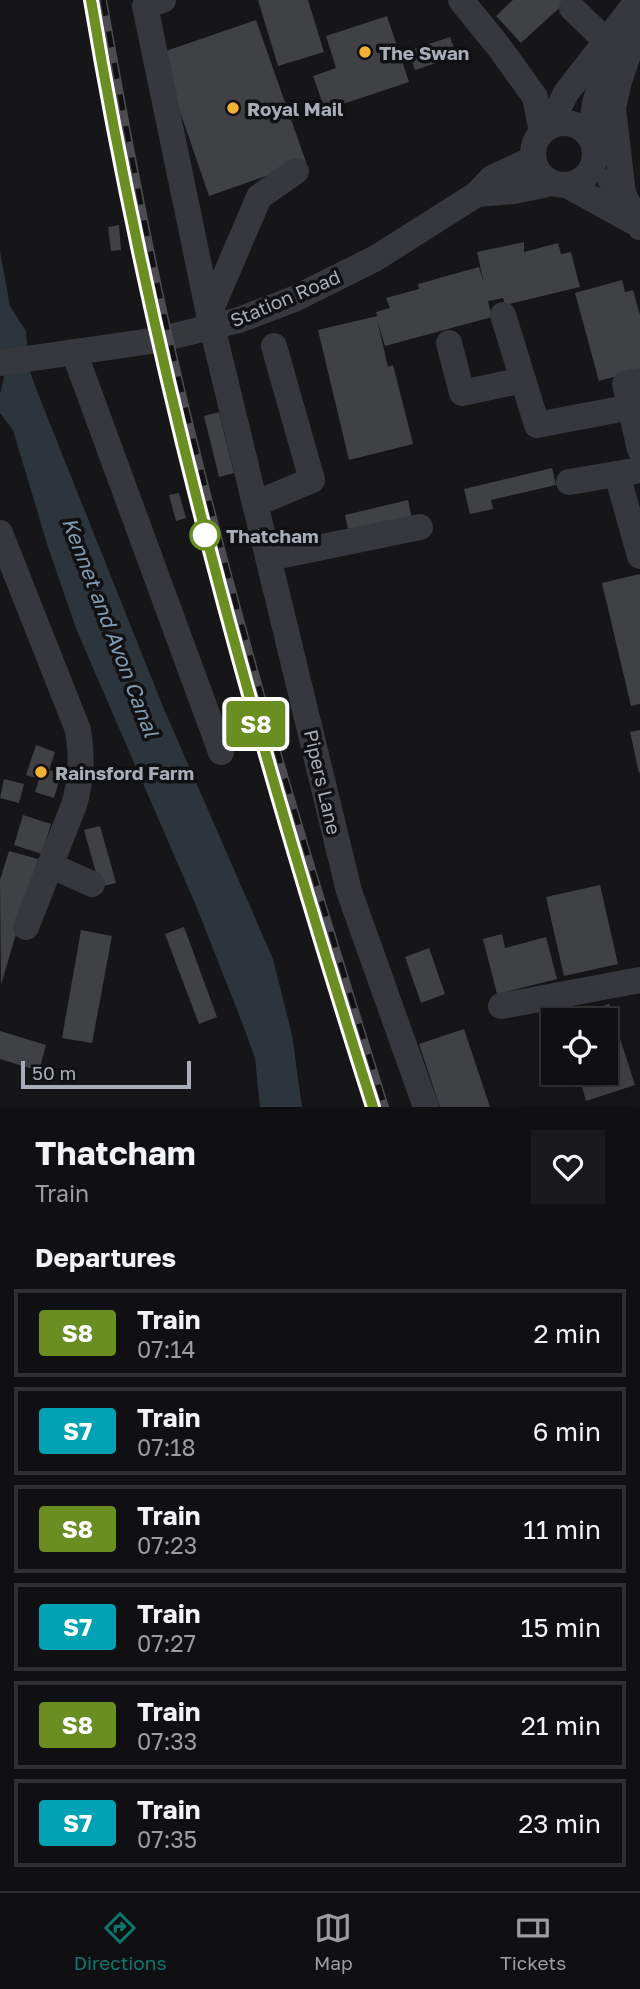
<!DOCTYPE html>
<style>
:root{--surface:#101012;--page:#19191b;--text:#f1f3f6;--muted:#9c9d9f;--line:#303032;--accent:#0f766e}
body{margin:0;font-family:"Golos Text",sans-serif;background:var(--page);color:var(--text);height:100vh;display:flex;flex-direction:column;font-size:26px;white-space:nowrap}
*{box-sizing:border-box;margin:0}
p{font-size:23px;color:var(--muted)}
.icon{flex:none;width:38px;height:38px;fill:none;stroke:currentColor;stroke-width:2;stroke-linecap:round;stroke-linejoin:round}
.map{position:relative;height:1107px;overflow:hidden}
.side{display:flex;flex-direction:column;background:var(--surface);flex:1}
.side>*{flex:none}
.badge{padding:0 14px;border-radius:5px;font-size:24px;line-height:46px}
.tools{position:absolute;left:541px;top:1008px;display:grid;gap:14px}
.tools a{display:grid;place-items:center;width:77px;height:77px;border-radius:0px;background:var(--surface);box-shadow:0 7px 28px #0002,0 0 0 2px var(--line);font-size:35px}
.scale{position:absolute;left:21px;bottom:18px;width:170px;box-sizing:border-box;padding-left:7px;border:4px solid #a8adb8;border-top:0;font-size:19px;line-height:24px;white-space:nowrap;color:#a8adb8;-webkit-text-stroke:5px #111113;paint-order:stroke}
.map>.badge{position:absolute;translate:-50% -50%;box-shadow:0 0 0 4px #fff}
h2{padding:0 35px;font-size:26px;line-height:63px}
.round{display:grid;place-items:center;flex:none;width:74px;height:74px;border-radius:0px;background:var(--page)}
.overview{display:flex;align-items:center;justify-content:space-between;height:119px;padding:0 35px}
h1{font-size:33px;font-weight:700;line-height:52px}
ul{padding:0;list-style:none}
li{display:flex;align-items:center;gap:21px;height:88px;margin:0 14px 10px;padding:0 21px;border:4px solid var(--line);border-radius:0px}
li div{flex:1}
li b{display:block;font-size:26px}
li em{font-style:normal}
li .badge{min-width:77px;font-weight:700;text-align:center}
.dock{display:flex;justify-content:space-around;align-items:center;height:98px;border-top:2px solid var(--line);background:var(--surface);font-size:19px;color:var(--muted)}
.dock a{display:grid;justify-items:center;gap:4px}
.dock .current{color:var(--accent)}
.map>svg:first-child{display:block}
.water{fill:#2c353c}
.building{fill:#404145}
.lines{fill:none;stroke-linecap:round;stroke-linejoin:round}
.minor{stroke:#37383d;stroke-width:26}
.rail-casing{stroke:#4a4c52;stroke-width:8}
.rail{stroke:#111113;stroke-width:5;stroke-dasharray:16;stroke-linecap:butt}
.line-casing{stroke:#fff;stroke-width:16}
.line{stroke:#6b8e23;stroke-width:10}
.poi-dot{fill:#f2b134;stroke:#111113;stroke-width:2.5}
.stop-dot{fill:#fff;stroke:#6b8e23;stroke-width:3.5}
.labels{text-anchor:middle;dominant-baseline:central;stroke-width:7;stroke-linejoin:round;paint-order:stroke}
.poi-label{font-size:19px;font-weight:bold;fill:#a8adb8;stroke:#111113;text-anchor:start}
.street-label{font-size:19px;fill:#a8adb8;stroke:#111113}
.stop-label{font-size:19px;font-weight:bold;fill:#a8adb8;stroke:#111113;text-anchor:start}
.water-label{font-size:21px;font-style:italic;fill:#7f9bb3;stroke:#111113}
</style>
<div class="map">
<svg width="640" height="1107" viewBox="0 0 640 1107">
<rect width="100%" height="100%" fill="#161618"/>
<polygon class="water" points="0,251 10,306 26,331 29,369 37,391 164,709 273,959 292,1035 302,1107 260,1107 255,1058 243,1025 197,908 77,631 48,547 13,430 0,413 0,394 4,378 0,363"/>
<g class="building">
<polygon points="258,0 308,0 324,52 278,66"/>
<polygon points="513,0 568,0 521,43 496,16"/>
<polygon points="387,16 409,82 325,110 313,76 336,68 326,36"/>
<polygon points="256,20 306,162 209,196 160,53"/>
<polygon points="450,37 457,56 415,70 408,51"/>
<polygon points="119,225 121,250 111,251 108,227"/>
<polygon points="524,242 524,252 558,243 561,254 571,252 580,287 505,305 503,298 488,301 492,317 385,346 377,320 388,367 393,365 413,444 349,460 318,330 377,316 376,312 390,308 386,298 419,289 418,284 479,267 484,283 477,252"/>
<polygon points="622,280 625,292 633,290 640,315 640,370 599,381 575,293"/>
<polygon points="219,412 234,473 219,477 204,416"/>
<polygon points="552,468 556,485 491,500 493,509 470,514 464,489"/>
<polygon points="179,493 186,518 176,521 169,495"/>
<polygon points="408,500 412,519 349,534 345,515"/>
<polygon points="640,574 640,704 631,706 602,583"/>
<polygon points="640,730 640,772 639,773 630,732"/>
<polygon points="36,745 55,752 49,770 61,774 54,798 35,792 39,779 26,775"/>
<polygon points="4,779 24,784 19,803 0,798"/>
<polygon points="23,815 51,824 42,854 14,845"/>
<polygon points="100,826 116,883 100,887 84,830"/>
<polygon points="9,851 38,859 1,985 0,880"/>
<polygon points="600,885 618,964 564,976 546,897"/>
<polygon points="184,927 217,1017 199,1024 165,934"/>
<polygon points="81,930 112,936 92,1043 62,1038"/>
<polygon points="502,934 505,948 546,937 557,979 497,994 483,939"/>
<polygon points="429,948 445,994 421,1003 405,957"/>
<polygon points="609,1004 635,1085 586,1101 578,1073 606,1073 606,1020 559,1020"/>
<polygon points="464,1029 490,1107 440,1107 419,1044"/>
<polygon points="0,1031 46,1045 39,1071 0,1059"/>
</g>
<g class="lines">
<g class="minor">
<polyline points="163,0 145,6 209,314 349,891 426,1107"/>
<polyline points="461,0 499,47 535,97 542,132"/>
<polyline points="572,8 607,42"/>
<circle cx="564" cy="154" r="31"/>
<polyline points="549,127 566,93 638,0"/>
<path d="M591 138C593 108 596 87 613 61"/>
<polyline points="611,181 623,194 640,227"/>
<polyline points="567,185 636,223"/>
<polyline points="477,194 492,178 533,159"/>
<polyline points="623,194 613,108 619,81 637,29"/>
<polyline points="209,314 259,197 296,171"/>
<polyline points="503,315 537,425 631,407"/>
<polyline points="449,343 462,393 523,380"/>
<polyline points="74,352 221,752"/>
<polyline points="0,363 158,340 239,320 294,299 376,258 477,194 514,191 552,183"/>
<polyline points="640,381 625,384 640,449"/>
<polyline points="617,474 640,556"/>
<polyline points="569,482 640,470"/>
<polyline points="255,504 312,480 274,346"/>
<path d="M0 533 78 730C82 757 82 778 74 805L26 927"/>
<polyline points="269,558 420,527"/>
<polyline points="50,865 92,884"/>
<polyline points="501,1006 640,980"/>
</g>
<defs>
<g id="rail">
<path d="M91 0C126 202 169 403 222 600 268 771 320 939 373 1107"/>
<path d="M103 0C124 119 146 238 173 355 232 609 307 859 385 1107"/>
</g>
</defs>
<use href="#rail" class="rail-casing"/>
<use href="#rail" class="rail"/>
</g>
<g class="lines">
<defs>
<path id="line" d="M91 0C154 377 257 743 373 1107"/>
</defs>
<use href="#line" class="line-casing"/>
<use href="#line" class="line"/>
</g>
<g class="poi-dot">
<circle cx="365" cy="52" r="7"/>
<circle cx="233" cy="108" r="7"/>
<circle cx="41" cy="772" r="7"/>
</g>
<circle class="stop-dot" cx="205" cy="535" r="14"/>
<g class="labels">
<g class="poi-label">
<text x="379" y="52">The Swan</text>
<text x="247" y="108">Royal Mail</text>
<text x="55" y="772">Rainsford Farm</text>
</g>
<g class="street-label">
<text transform="translate(285 298) rotate(-23)">Station Road</text>
<text transform="translate(323 782) rotate(77)">Pipers Lane</text>
</g>
<g class="stop-label">
<text x="226" y="535">Thatcham</text>
</g>
<g class="water-label">
<text transform="translate(111 627) rotate(69)">Kennet and Avon Canal</text>
</g>
</g>
</svg>
<div class="tools">
<a><svg class="icon" aria-label="locate" viewBox="0 0 24 24"><circle cx="12" cy="12" r="6"/><path d="M12 2v4M12 18v4M2 12h4M18 12h4"/></svg></a>
</div>
<div class="scale">50 m</div>
<b class="badge" style="left:256px;top:724px;background:#6b8e23;color:#fff">S8</b>
</div>
<section class="side">
<div class="overview"><div><h1>Thatcham</h1><p>Train</p></div><a class="round"><svg class="icon" aria-label="heart" viewBox="0 0 24 24"><path d="M12 20l-8-8c-3-5 5-10 8-4 3-6 11-1 8 4z"/></svg></a></div>
<h2>Departures</h2>
<ul>
<li><span class="badge" style="background:#6b8e23;color:#fff">S8</span><div><b>Train</b><p>07:14</p></div><em>2 min</em></li>
<li><span class="badge" style="background:#00a3b4;color:#fff">S7</span><div><b>Train</b><p>07:18</p></div><em>6 min</em></li>
<li><span class="badge" style="background:#6b8e23;color:#fff">S8</span><div><b>Train</b><p>07:23</p></div><em>11 min</em></li>
<li><span class="badge" style="background:#00a3b4;color:#fff">S7</span><div><b>Train</b><p>07:27</p></div><em>15 min</em></li>
<li><span class="badge" style="background:#6b8e23;color:#fff">S8</span><div><b>Train</b><p>07:33</p></div><em>21 min</em></li>
<li><span class="badge" style="background:#00a3b4;color:#fff">S7</span><div><b>Train</b><p>07:35</p></div><em>23 min</em></li>
</ul>
</section>
<nav class="dock">
<a class="current"><svg class="icon" aria-label="directions" viewBox="0 0 24 24"><path d="M12 3l9 9-9 9-9-9zM9 14v-3h6M13 9l2 2-2 2"/></svg>Directions</a>
<a><svg class="icon" aria-label="map" viewBox="0 0 24 24"><path d="M3 6l6-2 6 2 6-2v14l-6 2-6-2-6 2zM9 4v14M15 6v14"/></svg>Map</a>
<a><svg class="icon" aria-label="tickets" viewBox="0 0 24 24"><path d="M3 7h18v10H3zM15 7v10"/></svg>Tickets</a>
</nav>
